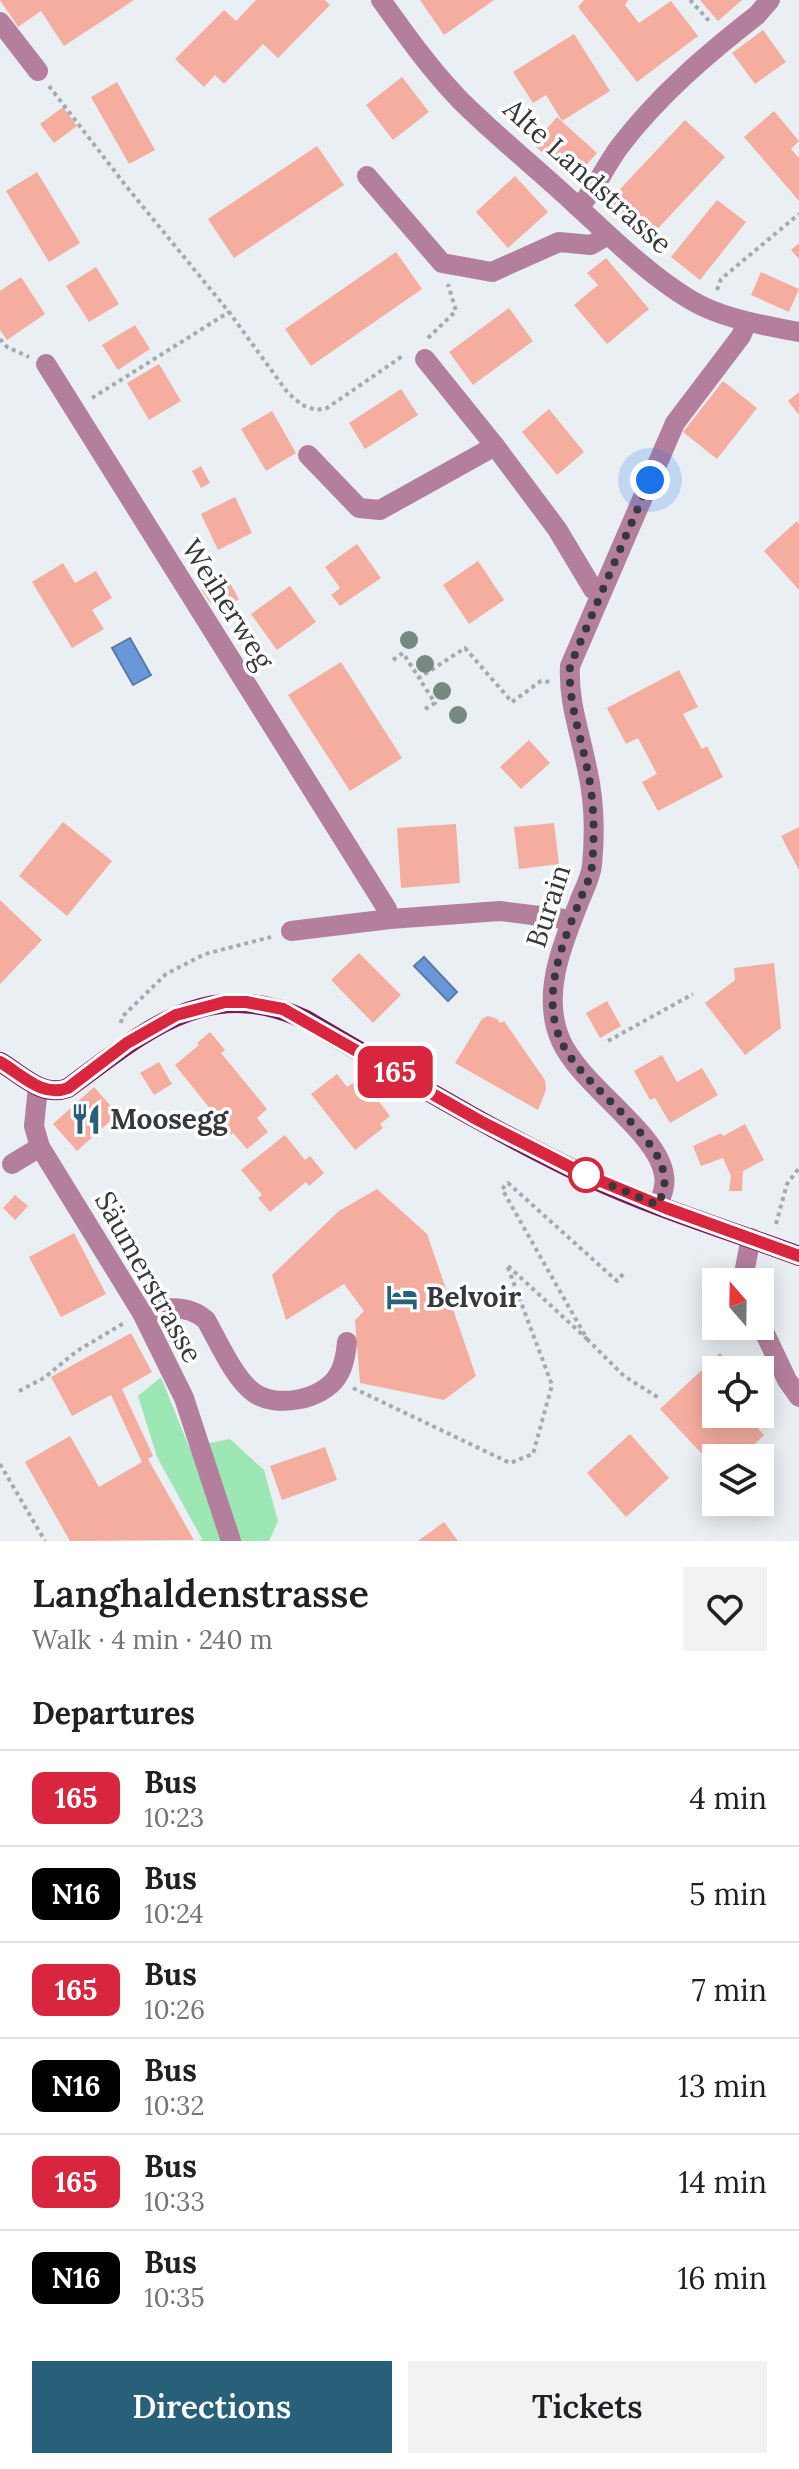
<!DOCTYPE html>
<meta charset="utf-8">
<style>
:root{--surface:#fff;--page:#f2f2f2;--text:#202124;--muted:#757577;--line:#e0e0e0;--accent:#28607a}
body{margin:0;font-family:Lora,serif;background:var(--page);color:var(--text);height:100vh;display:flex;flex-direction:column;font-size:30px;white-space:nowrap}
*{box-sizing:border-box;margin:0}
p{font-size:26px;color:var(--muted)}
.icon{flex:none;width:44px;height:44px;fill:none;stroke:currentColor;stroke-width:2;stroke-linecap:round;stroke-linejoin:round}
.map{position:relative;height:1541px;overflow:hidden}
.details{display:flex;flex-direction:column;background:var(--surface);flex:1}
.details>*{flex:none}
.badge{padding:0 16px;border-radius:12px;font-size:28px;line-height:52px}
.needle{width:52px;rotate:340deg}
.fabs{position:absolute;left:702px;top:1268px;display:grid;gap:16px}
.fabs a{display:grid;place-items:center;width:72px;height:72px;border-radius:0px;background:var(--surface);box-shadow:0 4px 20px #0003;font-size:40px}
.you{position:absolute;width:40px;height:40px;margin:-20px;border:6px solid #fff;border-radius:50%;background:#1a73e8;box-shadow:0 0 0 12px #1a73e833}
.map>.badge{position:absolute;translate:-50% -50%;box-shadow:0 0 0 4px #fff}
h2{padding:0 32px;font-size:30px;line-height:72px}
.round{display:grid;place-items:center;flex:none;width:84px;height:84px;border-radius:0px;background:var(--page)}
.overview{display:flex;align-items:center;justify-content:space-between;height:136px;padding:0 32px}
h1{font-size:38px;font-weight:600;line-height:60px}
.button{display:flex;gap:16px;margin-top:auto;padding:16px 32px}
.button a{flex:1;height:92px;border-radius:0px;background:var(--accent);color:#fff;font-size:32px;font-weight:600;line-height:92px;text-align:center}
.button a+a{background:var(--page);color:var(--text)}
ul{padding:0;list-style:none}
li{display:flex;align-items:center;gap:24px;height:96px;padding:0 32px;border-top:2px solid var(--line)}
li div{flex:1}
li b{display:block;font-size:30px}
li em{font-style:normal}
li .badge{min-width:88px;font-weight:700;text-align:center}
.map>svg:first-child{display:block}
.green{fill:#9de7b5}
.water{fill:#6a97d8;stroke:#5a7aa9;stroke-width:2}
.building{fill:#f5ada0}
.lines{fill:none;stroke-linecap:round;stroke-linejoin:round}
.path{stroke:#a6aaae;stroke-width:4;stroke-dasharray:4 4;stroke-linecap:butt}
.minor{stroke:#b47f9d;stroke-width:20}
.major{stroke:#791b59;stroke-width:20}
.tree{fill:#768a81}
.line-casing{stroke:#fff;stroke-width:18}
.line{stroke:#d7263d;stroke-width:12}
.walk{stroke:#36383a;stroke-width:8;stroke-dasharray:0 14.4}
.stop-dot{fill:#fff;stroke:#d7263d;stroke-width:4}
.labels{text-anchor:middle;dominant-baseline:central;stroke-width:7;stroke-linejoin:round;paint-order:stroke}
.street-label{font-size:28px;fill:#36383a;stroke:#fff}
.poi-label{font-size:28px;font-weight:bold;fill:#36383a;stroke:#fff;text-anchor:start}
</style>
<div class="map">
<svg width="799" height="1541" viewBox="0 0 799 1541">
<rect width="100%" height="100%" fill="#eaeff4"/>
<polygon class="green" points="161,1377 189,1447 230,1439 264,1470 278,1521 269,1541 200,1541 202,1539 157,1457 138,1396"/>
<g class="water">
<polygon points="130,638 151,675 133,685 112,648"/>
<polygon points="424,957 457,992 448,1001 414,966"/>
</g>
<g class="building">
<polygon points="0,0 134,0 64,46 41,11 18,27"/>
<polygon points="256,0 325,0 330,5 278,58 263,44 224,84 215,75 204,87 175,59 224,10 236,21"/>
<polygon points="420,0 494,0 444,35"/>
<polygon points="584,0 628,0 625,5 639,23 671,1 698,36 637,82 578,7"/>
<polygon points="700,0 742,0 718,21"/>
<polygon points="763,30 786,62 755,84 732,53"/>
<polygon points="574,34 610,91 562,121 546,95 533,103 513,72"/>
<polygon points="402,77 429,112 393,140 366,105"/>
<polygon points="117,82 155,150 129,164 91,97"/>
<polygon points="63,107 77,126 54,143 40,124"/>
<polygon points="774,111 799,141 791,149 799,158 799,201 744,137"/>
<polygon points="557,117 597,153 573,180 533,144"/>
<polygon points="685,120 725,157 647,240 607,203"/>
<polygon points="317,146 344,185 234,258 208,219"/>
<polygon points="37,172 80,243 49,262 6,191"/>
<polygon points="515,176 548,212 508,248 476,212"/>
<polygon points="717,200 746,222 700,280 671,257"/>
<polygon points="799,243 799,259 791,250"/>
<polygon points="396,252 422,289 311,366 285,329"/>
<polygon points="606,258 649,309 607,344 574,305 598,285 587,273"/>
<polygon points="96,267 119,304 89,322 66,286"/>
<polygon points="761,272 799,289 789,312 751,295"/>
<polygon points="21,277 45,314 7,340 0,330 0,291"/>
<polygon points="509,308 533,341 473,385 449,352"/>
<polygon points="135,325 150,349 118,370 102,345"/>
<polygon points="159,364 181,401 149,420 127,383"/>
<polygon points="723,381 757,408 717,459 683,432"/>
<polygon points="401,389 418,415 365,449 349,423"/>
<polygon points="799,392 799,415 788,401"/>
<polygon points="549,409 584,452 557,475 522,432"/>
<polygon points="272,411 296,453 266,471 241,429"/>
<polygon points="201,466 210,483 201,488 192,471"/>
<polygon points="235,497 252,533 218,550 201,514"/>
<polygon points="797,521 799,524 799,590 764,551"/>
<polygon points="357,544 381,578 340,606 331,595 340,588 325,567"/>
<polygon points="478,561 504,600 469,624 443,585"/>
<polygon points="63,563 75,583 96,571 112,598 92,610 104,629 72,648 32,582"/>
<polygon points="226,576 239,599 221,612 214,601 210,603 202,590"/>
<polygon points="290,586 316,622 277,650 251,614"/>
<polygon points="341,662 402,758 350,791 288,695"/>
<polygon points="679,670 698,707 683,714 702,749 707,746 723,777 658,811 642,782 657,774 638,738 626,744 607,708"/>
<polygon points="529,740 550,763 521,789 500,767"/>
<polygon points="63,822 112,861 67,916 19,876"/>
<polygon points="554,823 559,864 519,869 514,827"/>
<polygon points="456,824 460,883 401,888 397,828"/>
<polygon points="799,827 799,870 781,836"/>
<polygon points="0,900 42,940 0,984"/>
<polygon points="359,953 401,995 373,1023 331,980"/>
<polygon points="774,963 781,1028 745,1055 705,1003 735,980 734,968"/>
<polygon points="607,1001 621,1026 600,1038 586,1013"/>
<polygon points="488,1016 497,1019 500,1023 504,1021 545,1080 546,1090 538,1110 455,1063 482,1019"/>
<polygon points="210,1032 225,1050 221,1053 267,1109 257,1118 268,1132 247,1149 233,1133 231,1135 175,1065 199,1045 197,1043"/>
<polygon points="662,1055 677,1082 702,1068 718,1095 670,1123 655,1098 650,1100 634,1071"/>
<polygon points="159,1062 172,1084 154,1095 140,1073"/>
<polygon points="337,1074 347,1087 353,1083 367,1102 371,1098 374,1102 377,1099 390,1116 380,1124 383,1128 355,1150 311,1094"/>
<polygon points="94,1087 118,1114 77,1151 53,1124"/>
<polygon points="745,1124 764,1160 743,1171 742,1191 729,1191 731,1176 723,1158 701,1166 693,1146 721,1133 723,1136"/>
<polygon points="285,1135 305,1160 310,1156 324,1173 309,1186 306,1182 270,1212 258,1198 262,1195 241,1170"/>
<polygon points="377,1189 427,1234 476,1376 444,1400 360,1383 355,1320 364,1311 344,1284 286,1320 272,1275 339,1211"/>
<polygon points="15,1195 28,1206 15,1220 3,1208"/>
<polygon points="74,1233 106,1294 61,1317 29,1257"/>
<polygon points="131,1333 152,1372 122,1389 153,1456 148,1459 194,1540 70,1541 25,1462 70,1436 99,1487 142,1462 111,1395 72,1416 51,1377"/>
<polygon points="720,1353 735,1370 716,1370 716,1414 745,1414 764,1435 740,1458 716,1458 716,1469 660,1409"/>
<polygon points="630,1434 669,1478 626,1517 587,1473"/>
<polygon points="325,1447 337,1480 282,1500 270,1466"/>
<polygon points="444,1522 458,1541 418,1541"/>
</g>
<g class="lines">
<g class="path">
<polyline points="690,0 711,23"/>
<polyline points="49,86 126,186 229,312 288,393 302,405 316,410 327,408 404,355"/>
<polyline points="717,290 721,279 799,214"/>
<polyline points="428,338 456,311 448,284"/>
<polyline points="0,339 7,347 29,357"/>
<polyline points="92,398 229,312"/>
<polyline points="393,660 403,653 419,678"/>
<polyline points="425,709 435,703 419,678 465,648 512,702 541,681 551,682"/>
<polyline points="121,1023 122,1017 166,974 205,954 271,937"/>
<polyline points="608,1041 693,994"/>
<polyline points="776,1224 787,1184 799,1168"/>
<polyline points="587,1339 624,1376 659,1398"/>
<polyline points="353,1388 510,1463 533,1454 552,1385 507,1265 587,1339 502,1189 508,1183 617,1281 625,1272"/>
<polyline points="19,1391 44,1378 77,1351 124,1323"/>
<polyline points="0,1464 45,1541"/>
</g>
<g class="minor">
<path d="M381 0C406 35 430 69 460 100 497 137 539 170 577 206 612 238 648 274 689 299 722 319 762 325 799 332"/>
<polyline points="0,22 38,71"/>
<polyline points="367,176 442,263 492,272 559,242 591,245 608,235"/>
<path d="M579 207C596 189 605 166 620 146 659 95 707 54 757 15L770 0"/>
<polyline points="425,359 495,446"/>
<polyline points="46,364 387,909 390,919"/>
<polyline points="308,455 359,508 380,510 495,446 557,529 593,589 600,594"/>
<polyline points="291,931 390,919 500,911 572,920"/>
<polyline points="38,1087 34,1126 40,1147 142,1313 184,1398 231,1541"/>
<polyline points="12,1164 40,1147"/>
<path d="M658 1205C662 1195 666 1186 664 1175 658 1132 582 1087 561 1041 541 997 561 947 578 905 582 893 591 878 592 865 595 834 594 798 587 768 580 733 568 701 570 666L675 423 741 336 747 322"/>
<polyline points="746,1282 744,1273 751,1238"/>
<path d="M142 1313C163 1307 189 1304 206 1320 218 1341 234 1378 253 1392 275 1409 322 1400 337 1377 344 1367 346 1354 347 1342"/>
<polyline points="760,1323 787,1380 799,1397"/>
</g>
<path class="major" d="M0 1062C21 1074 42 1098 68 1088 143 1033 206 974 304 1019 397 1073 490 1130 587 1176 655 1208 729 1230 799 1256"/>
</g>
<g class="tree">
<circle cx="409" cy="640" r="9"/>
<circle cx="425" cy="664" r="9"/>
<circle cx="442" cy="691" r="9"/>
<circle cx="458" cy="715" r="9"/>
</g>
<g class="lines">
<defs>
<path id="line" d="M0 1062C21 1074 42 1098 68 1088L127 1043 176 1015 225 1002H246L283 1009 480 1121 586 1175 666 1208 799 1256"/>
</defs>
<use href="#line" class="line-casing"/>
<use href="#line" class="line"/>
<path class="walk" d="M586 1175 658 1205C662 1195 666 1186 664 1175 658 1132 582 1087 561 1041 541 997 561 947 578 905 582 893 591 879 592 865 595 834 594 798 587 768 580 733 568 701 570 666L650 480"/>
</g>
<defs>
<symbol id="restaurant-bare" viewBox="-9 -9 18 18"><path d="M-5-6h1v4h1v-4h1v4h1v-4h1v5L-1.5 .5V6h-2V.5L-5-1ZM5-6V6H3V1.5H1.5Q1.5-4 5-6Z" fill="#28607a" stroke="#fff" stroke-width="2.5" paint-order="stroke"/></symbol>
<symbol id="hotel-bare" viewBox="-9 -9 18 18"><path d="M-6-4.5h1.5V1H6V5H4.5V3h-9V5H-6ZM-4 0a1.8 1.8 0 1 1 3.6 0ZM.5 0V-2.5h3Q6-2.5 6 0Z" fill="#28607a" stroke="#fff" stroke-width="2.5" paint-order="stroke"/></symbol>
</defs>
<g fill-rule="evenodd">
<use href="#restaurant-bare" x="64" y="1097" width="44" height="44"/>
<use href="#hotel-bare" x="380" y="1275" width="44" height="44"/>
</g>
<circle class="stop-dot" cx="586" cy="1175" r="16"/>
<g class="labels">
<g class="street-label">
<text transform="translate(588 176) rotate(42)">Alte Landstrasse</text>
<text transform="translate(228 604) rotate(58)">Weiherweg</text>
<text transform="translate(548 906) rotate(-72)">Burain</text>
<text transform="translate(149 1277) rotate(61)">Säumerstrasse</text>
</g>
<g class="poi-label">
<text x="110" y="1119">Moosegg</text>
<text x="426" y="1297">Belvoir</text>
</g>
</g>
</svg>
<div class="fabs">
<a><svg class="needle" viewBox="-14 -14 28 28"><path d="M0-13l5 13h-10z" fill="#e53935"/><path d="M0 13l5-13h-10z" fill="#757577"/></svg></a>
<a><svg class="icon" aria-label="locate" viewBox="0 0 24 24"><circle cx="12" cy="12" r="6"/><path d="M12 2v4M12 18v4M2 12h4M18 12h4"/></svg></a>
<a><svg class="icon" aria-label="layers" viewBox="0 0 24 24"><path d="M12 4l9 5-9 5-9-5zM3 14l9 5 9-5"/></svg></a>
</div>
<div class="you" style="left:650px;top:480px"></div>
<b class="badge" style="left:395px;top:1072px;background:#d7263d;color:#fff">165</b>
</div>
<section class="details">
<div class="overview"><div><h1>Langhaldenstrasse</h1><p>Walk · 4 min · 240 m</p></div><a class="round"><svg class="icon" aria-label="heart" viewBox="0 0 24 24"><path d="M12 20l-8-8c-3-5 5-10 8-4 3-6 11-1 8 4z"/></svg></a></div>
<h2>Departures</h2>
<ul>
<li><span class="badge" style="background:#d7263d;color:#fff">165</span><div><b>Bus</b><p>10:23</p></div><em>4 min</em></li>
<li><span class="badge" style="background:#000;color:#fff">N16</span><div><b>Bus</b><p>10:24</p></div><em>5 min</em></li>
<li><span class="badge" style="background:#d7263d;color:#fff">165</span><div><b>Bus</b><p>10:26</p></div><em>7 min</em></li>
<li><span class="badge" style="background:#000;color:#fff">N16</span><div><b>Bus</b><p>10:32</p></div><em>13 min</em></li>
<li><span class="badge" style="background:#d7263d;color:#fff">165</span><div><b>Bus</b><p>10:33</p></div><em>14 min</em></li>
<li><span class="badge" style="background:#000;color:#fff">N16</span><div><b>Bus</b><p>10:35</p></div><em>16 min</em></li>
</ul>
<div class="button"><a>Directions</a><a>Tickets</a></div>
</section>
